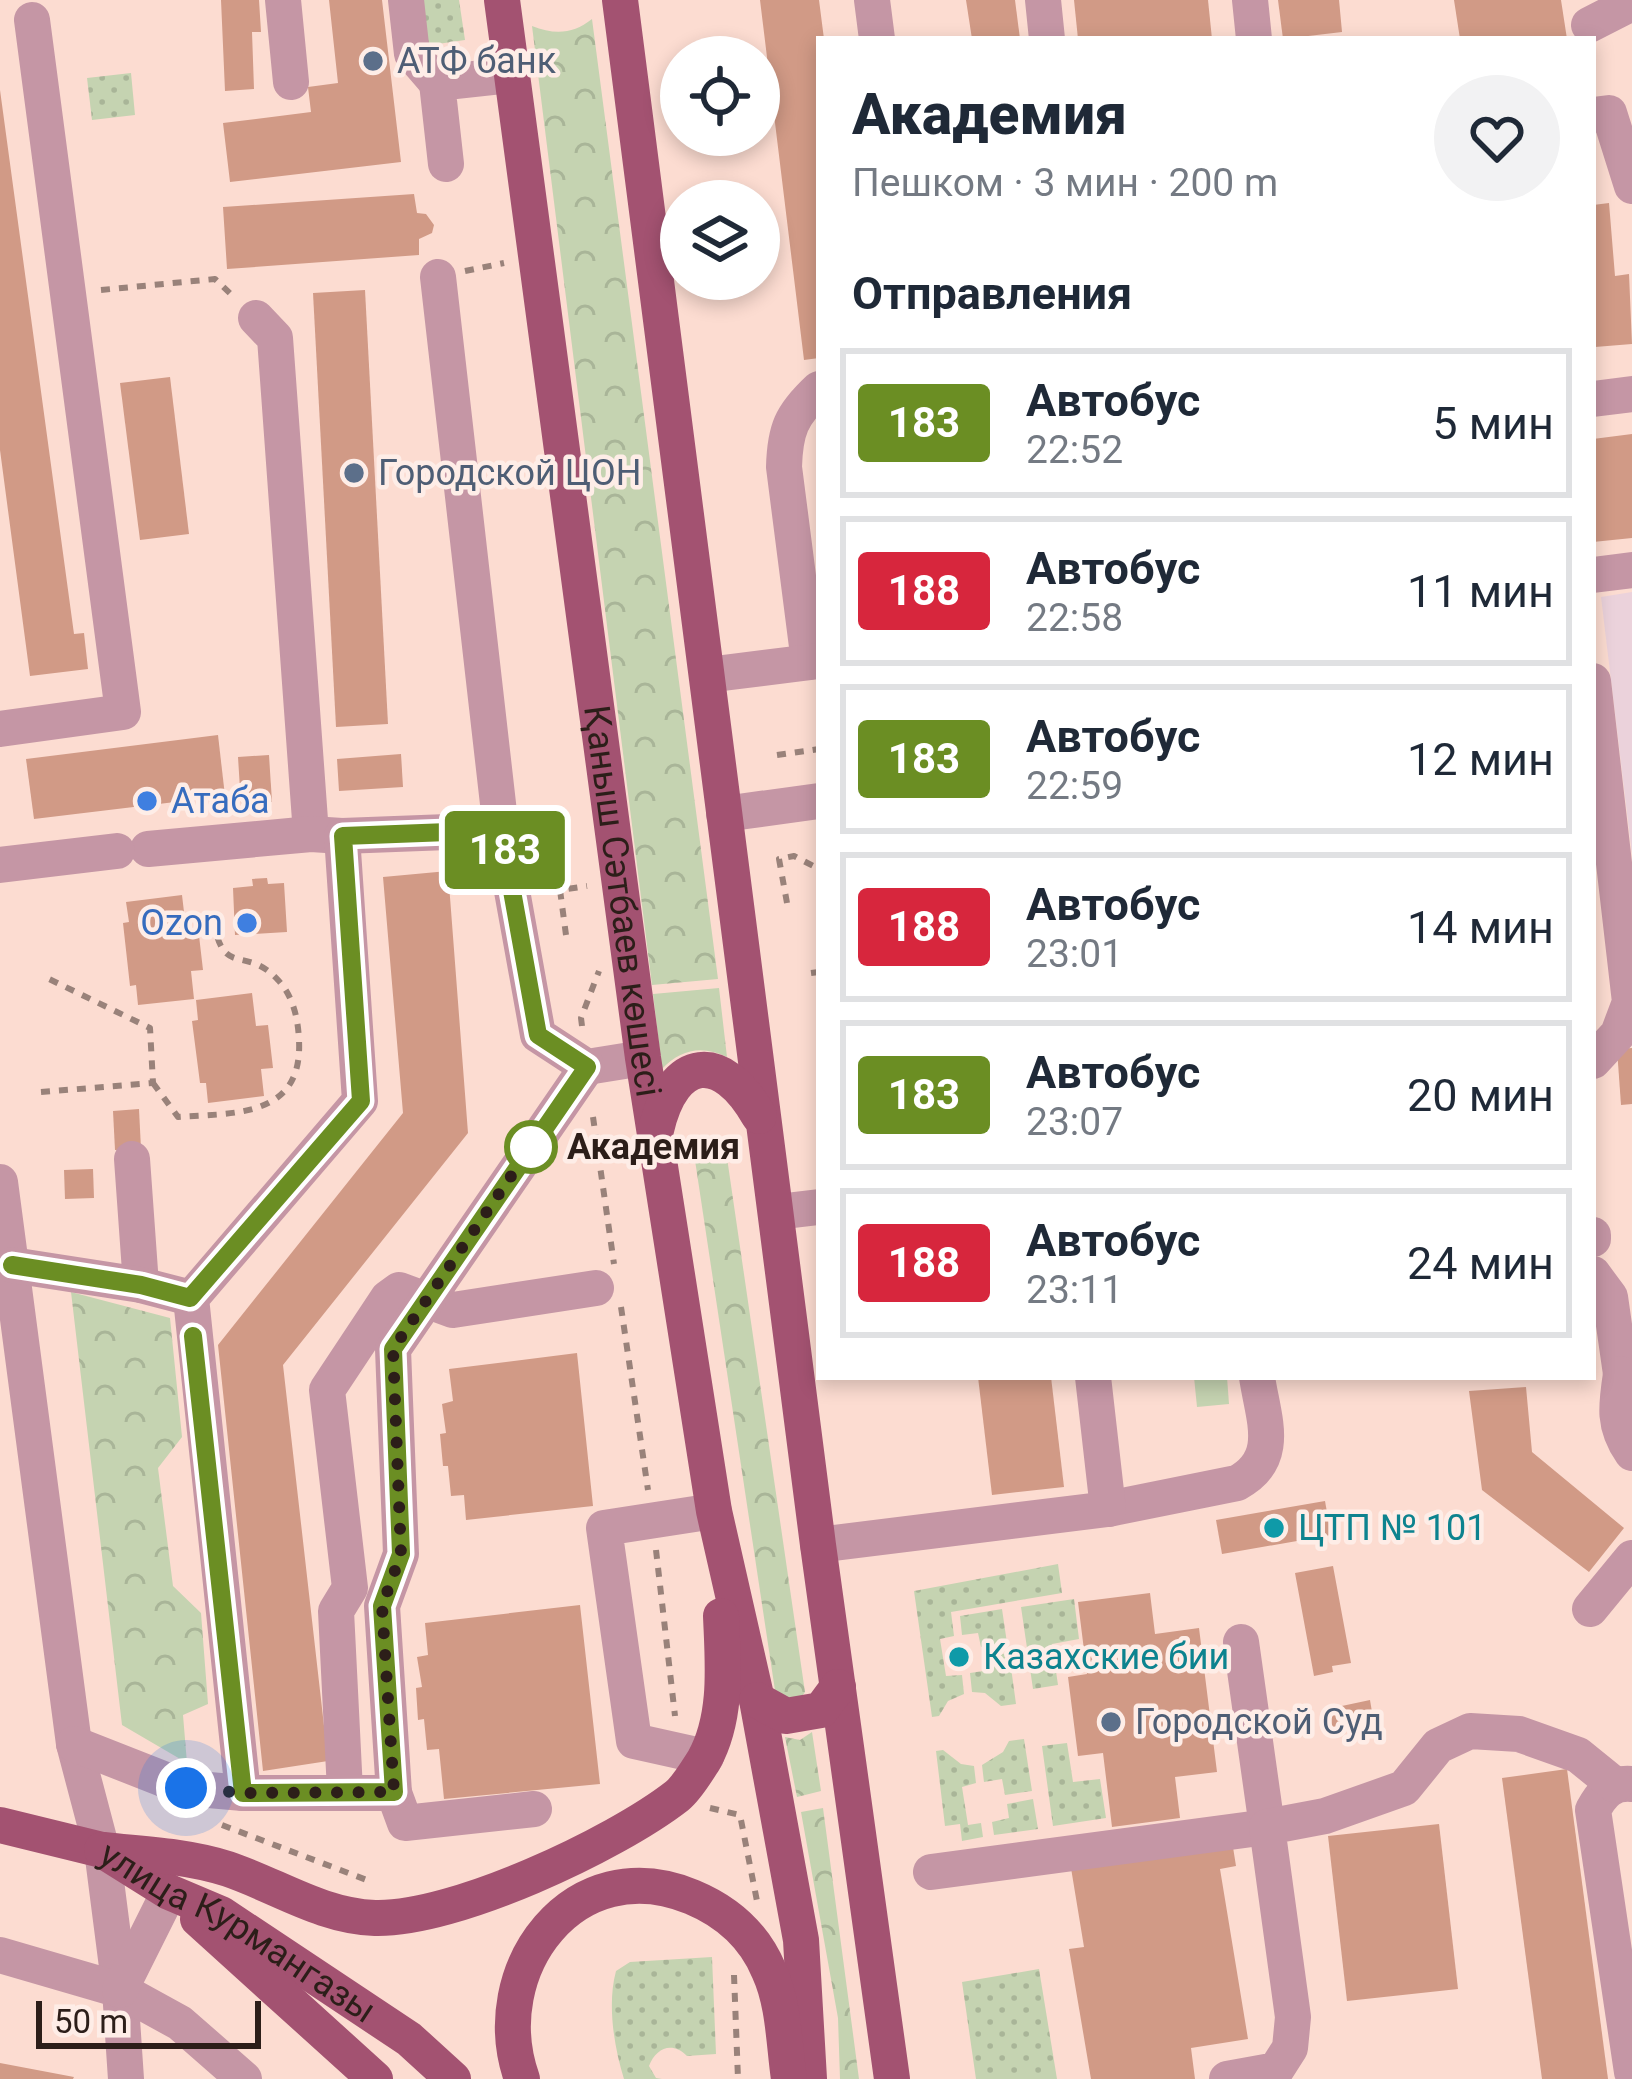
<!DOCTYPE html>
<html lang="ru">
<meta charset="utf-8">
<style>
:root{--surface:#fff;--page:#f2f2f3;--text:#1f2937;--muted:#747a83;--line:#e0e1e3}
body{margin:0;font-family:Roboto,sans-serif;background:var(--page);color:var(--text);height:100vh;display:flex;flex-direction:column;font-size:45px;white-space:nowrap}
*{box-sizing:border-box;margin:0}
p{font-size:39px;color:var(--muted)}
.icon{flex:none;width:66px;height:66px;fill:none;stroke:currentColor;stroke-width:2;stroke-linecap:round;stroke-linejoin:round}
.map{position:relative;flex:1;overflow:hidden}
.panel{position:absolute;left:816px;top:36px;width:780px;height:1344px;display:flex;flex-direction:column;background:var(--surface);border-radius:0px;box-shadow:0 6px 18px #0003}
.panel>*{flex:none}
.badge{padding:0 24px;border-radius:9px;font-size:42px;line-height:78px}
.fabs{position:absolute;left:660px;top:36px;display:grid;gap:24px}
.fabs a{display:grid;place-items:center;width:120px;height:120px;border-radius:50%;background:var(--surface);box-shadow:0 6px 18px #0003;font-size:60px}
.scale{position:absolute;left:36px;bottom:30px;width:225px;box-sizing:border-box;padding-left:12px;border:6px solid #2c1e19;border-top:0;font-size:33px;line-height:42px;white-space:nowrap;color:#2c1e19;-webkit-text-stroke:9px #feede7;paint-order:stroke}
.you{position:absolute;width:60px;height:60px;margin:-30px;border:9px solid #fff;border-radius:50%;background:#1a73e8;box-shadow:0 0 0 18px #1a73e833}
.map>.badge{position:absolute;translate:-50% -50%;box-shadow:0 0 0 6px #fff}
h2{padding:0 36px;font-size:45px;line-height:108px}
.round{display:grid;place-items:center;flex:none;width:126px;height:126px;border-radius:63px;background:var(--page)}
.overview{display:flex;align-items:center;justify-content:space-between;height:204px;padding:0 36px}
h1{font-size:57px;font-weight:800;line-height:90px}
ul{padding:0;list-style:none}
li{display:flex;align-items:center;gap:36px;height:150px;margin:0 24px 18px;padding:0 12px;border:6px solid var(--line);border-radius:0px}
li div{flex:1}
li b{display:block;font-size:45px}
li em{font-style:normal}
li .badge{min-width:132px;font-weight:700;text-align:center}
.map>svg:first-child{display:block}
.education{fill:#ebd2db}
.green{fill:url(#green-dots)}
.forest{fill:url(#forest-crowns)}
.pitch{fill:#c5d3b1}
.building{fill:#d19a86}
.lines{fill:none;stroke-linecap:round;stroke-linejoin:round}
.path{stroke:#99827a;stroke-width:6;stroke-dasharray:9 9;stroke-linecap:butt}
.minor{stroke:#c596a5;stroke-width:36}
.major{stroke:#a35271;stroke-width:36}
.line-casing{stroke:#fff;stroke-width:27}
.line{stroke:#6b8e23;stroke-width:18}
.walk{stroke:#2c1e19;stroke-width:12;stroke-dasharray:0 21.6}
.service-dot{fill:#5c6f8a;stroke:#feede7;stroke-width:4.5}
.shop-dot{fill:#3f7fe0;stroke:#feede7;stroke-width:4.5}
.stop-dot{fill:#fff;stroke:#6b8e23;stroke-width:6}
.culture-dot{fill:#0f9aa8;stroke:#feede7;stroke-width:4.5}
.labels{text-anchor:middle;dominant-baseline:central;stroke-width:9;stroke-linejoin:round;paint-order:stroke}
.service-label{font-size:36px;fill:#4e5e75;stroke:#feede7;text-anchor:start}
.shop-label{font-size:36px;fill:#366cbe;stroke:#feede7;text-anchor:start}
.street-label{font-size:36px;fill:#2c1e19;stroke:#feede7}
.stop-label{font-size:36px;font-weight:bold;fill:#2c1e19;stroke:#feede7;text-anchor:start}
.culture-label{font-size:36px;fill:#0d838f;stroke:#feede7;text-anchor:start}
</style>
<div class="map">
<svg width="1632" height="2079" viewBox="0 0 1632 2079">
<defs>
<pattern id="green-dots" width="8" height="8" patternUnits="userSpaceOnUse" patternTransform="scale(3)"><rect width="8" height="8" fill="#c5d3b1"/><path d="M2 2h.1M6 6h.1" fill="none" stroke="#a9b598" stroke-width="1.8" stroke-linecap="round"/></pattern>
<pattern id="forest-crowns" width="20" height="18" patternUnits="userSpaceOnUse" patternTransform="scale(3)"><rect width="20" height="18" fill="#c5d3b1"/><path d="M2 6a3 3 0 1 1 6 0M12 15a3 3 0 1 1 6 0" fill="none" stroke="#a9b598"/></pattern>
</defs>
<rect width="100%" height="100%" fill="#fcdcd1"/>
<polygon class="education" points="1632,592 1632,855 1601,597"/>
<g class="green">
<polygon points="418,0 459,0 465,40 424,46"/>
<polygon points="131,73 135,115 92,120 87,78"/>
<polygon points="1058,1564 1062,1593 951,1612 954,1636 940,1639 946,1676 962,1675 964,1694 948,1701 939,1716 932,1717 914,1591"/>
<polygon points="1074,1599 1079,1639 1052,1644 1058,1685 1033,1689 1021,1607"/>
<polygon points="1002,1609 1007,1643 981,1647 978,1633 962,1635 960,1616"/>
<polygon points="1009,1653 1016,1704 1001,1706 985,1693 972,1692 970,1673 983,1671 982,1657"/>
<polygon points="1024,1739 1032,1791 1005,1795 1002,1779 984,1782 982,1765 1003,1752 1009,1741"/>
<polygon points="1067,1743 1073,1782 1100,1779 1106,1818 1053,1826 1042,1746"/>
<polygon points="943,1750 961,1764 974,1766 976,1783 962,1787 968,1825 981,1823 983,1837 962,1841 960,1824 945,1826 936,1751"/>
<polygon points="1033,1799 1038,1829 994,1835 992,1822 1009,1818 1007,1804"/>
<path d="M712 1957 716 2054 687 2056C672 2041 656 2048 649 2066L656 2078 662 2079H624C614 2047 607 2004 616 1971L630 1962Z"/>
<polygon points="1039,1969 1057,2079 976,2079 962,1982"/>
</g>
<g class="forest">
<path d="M592 19 718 979 652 985 532 26C555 35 573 34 592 19Z"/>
<path d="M719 988 727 1057C702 1045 681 1049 662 1069L653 994Z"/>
<polygon points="725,1144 805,1692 800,1699 776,1697 693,1147"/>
<polygon points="71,1292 170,1318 182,1437 158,1468 173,1586 201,1613 208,1704 183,1715 187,1763 122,1725"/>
<polygon points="812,1732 821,1791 797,1797 785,1737 800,1740"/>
<polygon points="823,1808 859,2079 840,2079 838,2018 801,1812"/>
</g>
<polygon class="pitch" points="1194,1377 1227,1377 1229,1404 1197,1407"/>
<g class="building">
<polygon points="221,0 259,0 261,32 252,32 254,89 225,91"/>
<polygon points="329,0 382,0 401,162 230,182 223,123 311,112 308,87 338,83"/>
<polygon points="760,0 819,0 824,39 819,39 819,358 804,360"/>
<polygon points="966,0 1015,0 1020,39 972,39"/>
<polygon points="1074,0 1208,0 1212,39 1078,39"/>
<polygon points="1278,0 1339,0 1342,32 1283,39"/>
<polygon points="1454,0 1561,0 1567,39 1460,39"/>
<polygon points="0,90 74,634 84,633 88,669 30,676 0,450"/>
<polygon points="414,194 417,213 426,214 434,225 432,233 419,239 419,255 227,269 223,207"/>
<polygon points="1609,203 1615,276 1629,274 1632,344 1595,347 1593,205"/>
<polygon points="365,290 388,724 336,727 313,293"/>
<polygon points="170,377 189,534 140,540 120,383"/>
<polygon points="1632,434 1632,538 1593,542 1593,439"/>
<polygon points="218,735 225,796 34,819 26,759"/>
<polygon points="401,754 403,787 339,791 337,759"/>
<polygon points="269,755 272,802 241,804 238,757"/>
<polygon points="448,871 468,1133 283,1365 328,1761 263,1771 218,1345 403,1113 383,877"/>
<polygon points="267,878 268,884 284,883 287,932 235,935 233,888 253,886 252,879"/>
<polygon points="182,895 186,929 198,927 203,970 191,971 194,999 138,1005 136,985 130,986 123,923 129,922 126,902"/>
<polygon points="252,993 256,1026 268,1025 273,1068 261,1069 264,1096 208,1103 206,1083 200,1083 192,1021 198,1020 196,1000"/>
<polygon points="1632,1048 1632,1104 1621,1105 1617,1049"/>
<polygon points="139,1109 141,1149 115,1150 113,1111"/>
<polygon points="93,1169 94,1198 65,1199 64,1170"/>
<polygon points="577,1353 593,1506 466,1520 464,1495 451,1496 448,1466 443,1466 440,1434 446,1433 442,1404 453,1401 449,1369"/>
<polygon points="978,1377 1051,1377 1064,1487 992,1495"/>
<polygon points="1526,1387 1532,1452 1624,1528 1589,1572 1482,1490 1469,1391"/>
<polygon points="1325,1501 1331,1535 1222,1554 1216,1520"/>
<polygon points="1333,1566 1351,1663 1332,1666 1333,1672 1314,1676 1295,1573"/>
<polygon points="1150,1593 1155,1634 1199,1628 1217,1772 1175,1777 1180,1818 1112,1827 1103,1753 1078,1756 1068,1677 1087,1674 1078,1602"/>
<polygon points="580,1605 600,1784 444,1799 439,1749 427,1750 424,1719 418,1720 416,1688 422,1687 417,1657 428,1655 425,1623"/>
<polygon points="1370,1700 1374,1724 1327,1732 1323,1710"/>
<polygon points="1567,1769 1608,2079 1542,2079 1502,1778"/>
<polygon points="1439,1824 1458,1989 1347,2001 1328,1836"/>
<polygon points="1232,1841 1236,1866 1220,1869 1248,2039 1191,2048 1195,2079 1091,2079 1069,1949 1084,1947 1071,1868"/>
<polygon points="0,2063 74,2077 73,2079 0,2079"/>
</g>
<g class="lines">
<g class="path">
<polyline points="465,271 504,263"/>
<polyline points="101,290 215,279 236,299"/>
<polyline points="777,755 819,749"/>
<polyline points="787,903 779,859 794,856 819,869"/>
<polyline points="566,935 560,890 587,886"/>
<polyline points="811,973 819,972"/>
<polyline points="817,1009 819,1009"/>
<polyline points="582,1026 581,1018 599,971"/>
<path d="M153 1083 178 1117C234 1113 303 1118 299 1040 298 1018 293 996 278 980 244 943 222 981 213 916"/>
<polyline points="41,1092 153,1083 150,1028 45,977"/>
<polyline points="593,1117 614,1264"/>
<polyline points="621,1307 648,1490"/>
<polyline points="656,1550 675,1716"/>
<polyline points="710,1808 740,1815 757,1901"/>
<polyline points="222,1825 372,1882"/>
<polyline points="734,1975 738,2079"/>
</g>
<g class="minor">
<polyline points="283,0 291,82"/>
<polyline points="406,0 412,54 437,83"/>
<polyline points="872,0 877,39"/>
<polyline points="1043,0 1047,39"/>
<polyline points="1250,0 1254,39"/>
<polyline points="1589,25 1632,3"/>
<polyline points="1593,115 1609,113 1632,186"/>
<polyline points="446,164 437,83 512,75"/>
<polyline points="438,277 501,830 538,1035 587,1067 643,1058"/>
<polyline points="256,318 275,338 311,834"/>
<polyline points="1593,399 1632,394"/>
<polyline points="1593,575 1632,570"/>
<path d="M809 662 784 467C785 430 791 415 819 389"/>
<polyline points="707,675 819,661"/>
<polyline points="1593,681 1630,1002 1618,1034 1593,1061"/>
<polyline points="0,729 123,712 32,20"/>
<polyline points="724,814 819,801"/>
<polyline points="148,849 311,834 342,836 501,830"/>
<polyline points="0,865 117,851"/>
<polyline points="132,1159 141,1285"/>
<polyline points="0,1182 74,1744 102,1850 120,1990 126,2079"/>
<polyline points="777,1212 819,1207"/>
<polyline points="1593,1235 1593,1239"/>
<polyline points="12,1265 141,1285 191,1298"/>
<polyline points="1593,1274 1610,1297 1621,1374 1632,1382"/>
<path d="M1621 1374C1616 1406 1613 1426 1632 1453"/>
<path d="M1108 1509 1237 1483C1282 1459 1263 1418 1257 1377"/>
<polyline points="818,1545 1108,1509 1093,1377"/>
<polyline points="1590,1609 1632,1558"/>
<polyline points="74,1744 186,1788 243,1793 394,1793 405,1823 534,1809"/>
<polyline points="706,1757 634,1741 604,1528 714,1511"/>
<path d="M1632 1784C1612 1782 1602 1793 1593 1810L1632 2072"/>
<polyline points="345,1791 336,1611 350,1588 327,1390 388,1298 399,1290 453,1310 596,1288"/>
<polyline points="243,1793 191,1298 360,1101 342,836"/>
<polyline points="394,1793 382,1606 401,1554 393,1349 587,1067"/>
<polyline points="931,1872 1267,1827 1241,1642"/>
<polyline points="0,1955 120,1990 180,2023 244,2079"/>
<polyline points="120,1990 169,1892"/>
<polyline points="1227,2079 1276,2070 1290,2048 1293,2017 1267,1827 1325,1816 1404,1788 1438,1746 1470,1731 1519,1734 1578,1755 1615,1785"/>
</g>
<g class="major">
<path id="s1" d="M502 0 643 1058 714 1511 757 1700 801 1940 809 2079"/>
<polyline points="620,0 818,1545 892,2079"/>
<path d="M656 1130C673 1055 722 1050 759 1116"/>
<polyline points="757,1700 786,1716 821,1710 838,1687"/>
<path id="s2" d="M0 1825 102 1850 169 1892 221 1914 409 2039 453 2079"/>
<path d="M102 1850C144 1854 188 1856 228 1869 278 1886 321 1916 375 1918 454 1920 614 1845 677 1796 687 1788 697 1771 704 1760 728 1717 723 1664 721 1616"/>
<polyline points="198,1919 375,2079"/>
<path d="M522 2079C483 1969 575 1848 692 1897 728 1912 754 1935 769 1971 784 2003 784 2045 789 2079"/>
</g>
</g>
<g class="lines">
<defs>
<polyline id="line" points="12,1265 141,1285 190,1298 361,1101 343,836 501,830 538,1035 587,1067 393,1349 401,1554 382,1606 394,1792 243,1793 193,1336"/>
</defs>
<use href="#line" class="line-casing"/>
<use href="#line" class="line"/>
<polyline class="walk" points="186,1788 243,1793 394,1792 382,1606 401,1554 393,1349 531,1147"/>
</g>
<g class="service-dot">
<circle cx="373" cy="61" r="12"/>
<circle cx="354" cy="473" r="12"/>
<circle cx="1111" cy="1722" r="12"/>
</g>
<g class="shop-dot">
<circle cx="147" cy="801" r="12"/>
<circle cx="247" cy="923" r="12"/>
</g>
<circle class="stop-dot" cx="531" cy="1147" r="24"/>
<g class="culture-dot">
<circle cx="1274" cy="1528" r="12"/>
<circle cx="959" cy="1657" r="12"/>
</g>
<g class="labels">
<g class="service-label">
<text x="397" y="61">АТФ банк</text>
<text x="378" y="473">Городской ЦОН</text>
<text x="1135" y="1722">Городской Суд</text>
</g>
<g class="shop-label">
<text x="171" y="801">Атаба</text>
<text x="223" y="923" text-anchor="end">Ozon</text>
</g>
<g class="street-label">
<text stroke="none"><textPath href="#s1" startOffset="909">Қаныш Сәтбаев көшесі</textPath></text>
<text stroke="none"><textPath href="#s2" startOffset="264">улица Курмангазы</textPath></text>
</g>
<g class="stop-label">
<text x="567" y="1147">Академия</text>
</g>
<g class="culture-label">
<text x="1298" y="1528">ЦТП № 101</text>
<text x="983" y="1657">Казахские бии</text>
</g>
</g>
</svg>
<div class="fabs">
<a><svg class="icon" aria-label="locate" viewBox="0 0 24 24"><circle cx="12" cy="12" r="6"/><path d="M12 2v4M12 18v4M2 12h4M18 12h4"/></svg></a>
<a><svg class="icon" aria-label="layers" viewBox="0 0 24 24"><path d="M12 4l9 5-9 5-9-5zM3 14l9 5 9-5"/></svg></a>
</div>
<div class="scale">50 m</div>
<div class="you" style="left:186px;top:1788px"></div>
<b class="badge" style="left:505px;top:850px;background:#6b8e23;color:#fff">183</b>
<section class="panel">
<div class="overview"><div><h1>Академия</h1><p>Пешком · 3 мин · 200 m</p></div><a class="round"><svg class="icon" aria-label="heart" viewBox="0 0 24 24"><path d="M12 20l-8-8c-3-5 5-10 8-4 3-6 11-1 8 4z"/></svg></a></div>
<h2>Отправления</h2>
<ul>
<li><span class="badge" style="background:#6b8e23;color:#fff">183</span><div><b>Автобус</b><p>22:52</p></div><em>5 мин</em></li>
<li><span class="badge" style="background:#d7263d;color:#fff">188</span><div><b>Автобус</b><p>22:58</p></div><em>11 мин</em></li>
<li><span class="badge" style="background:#6b8e23;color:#fff">183</span><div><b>Автобус</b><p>22:59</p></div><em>12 мин</em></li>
<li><span class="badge" style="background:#d7263d;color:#fff">188</span><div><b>Автобус</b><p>23:01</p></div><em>14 мин</em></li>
<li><span class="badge" style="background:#6b8e23;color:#fff">183</span><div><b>Автобус</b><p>23:07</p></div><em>20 мин</em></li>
<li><span class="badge" style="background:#d7263d;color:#fff">188</span><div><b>Автобус</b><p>23:11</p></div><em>24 мин</em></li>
</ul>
</section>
</div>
